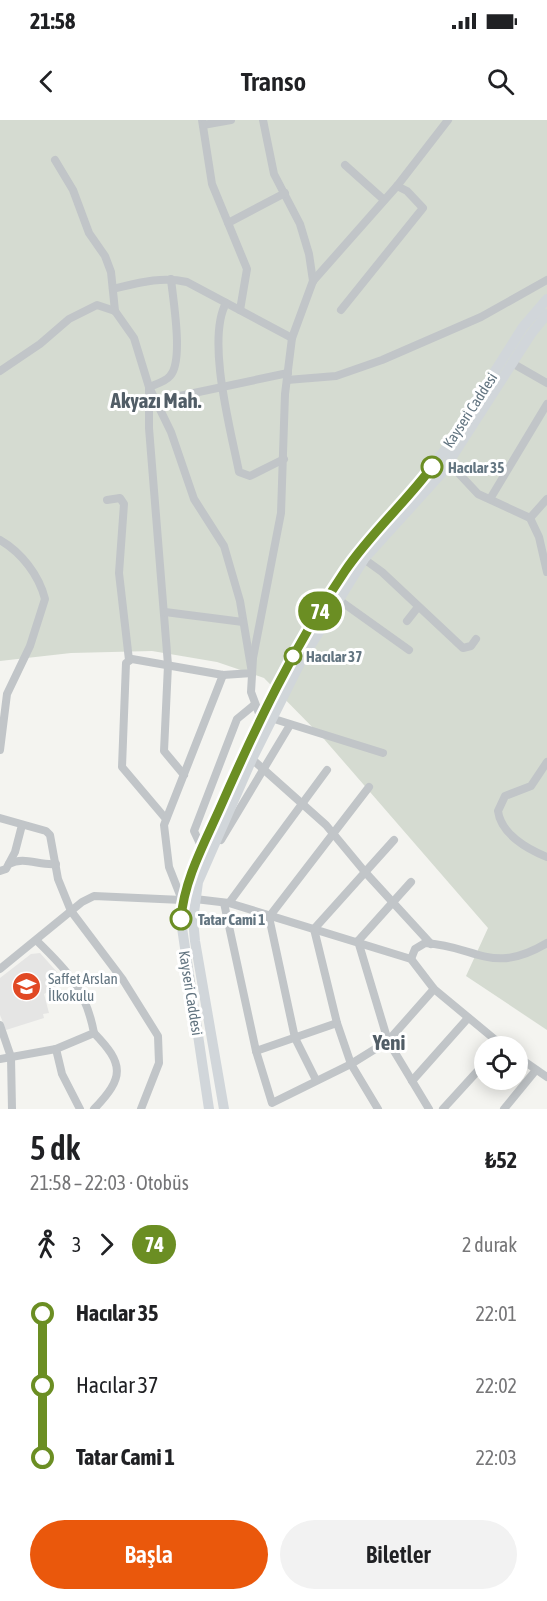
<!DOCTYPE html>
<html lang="tr">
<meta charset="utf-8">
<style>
:root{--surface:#fff;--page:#f2f2f2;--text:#202124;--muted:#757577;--accent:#ea580c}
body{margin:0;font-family:"Asap Condensed",sans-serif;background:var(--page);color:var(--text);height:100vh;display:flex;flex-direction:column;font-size:22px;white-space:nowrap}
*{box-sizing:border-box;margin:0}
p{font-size:20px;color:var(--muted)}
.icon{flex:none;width:33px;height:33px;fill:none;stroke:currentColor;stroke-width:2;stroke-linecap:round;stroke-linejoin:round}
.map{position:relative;height:989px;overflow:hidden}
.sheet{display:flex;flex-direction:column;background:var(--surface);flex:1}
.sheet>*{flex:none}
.badge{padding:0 12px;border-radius:20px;font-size:21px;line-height:39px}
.controls{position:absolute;left:474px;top:916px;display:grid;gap:12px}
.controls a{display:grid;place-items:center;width:54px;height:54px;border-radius:50%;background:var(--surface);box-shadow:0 3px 15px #0003;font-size:30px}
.map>.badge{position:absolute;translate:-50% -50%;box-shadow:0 0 0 3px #fff}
.legs{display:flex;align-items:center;gap:9px;height:66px;padding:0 30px;font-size:20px}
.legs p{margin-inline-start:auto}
.headline{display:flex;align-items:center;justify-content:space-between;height:102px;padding:0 30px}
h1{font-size:33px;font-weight:600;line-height:45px}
.button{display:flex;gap:12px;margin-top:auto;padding:12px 30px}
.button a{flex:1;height:69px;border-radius:36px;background:var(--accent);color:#fff;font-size:24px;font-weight:600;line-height:69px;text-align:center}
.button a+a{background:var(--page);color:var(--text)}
ul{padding:0 30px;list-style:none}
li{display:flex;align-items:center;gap:21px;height:72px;font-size:22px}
li i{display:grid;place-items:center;width:9px;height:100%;margin:0 8px;background:currentColor}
li i::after{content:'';width:15px;height:15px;margin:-8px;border:4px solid;border-radius:50%;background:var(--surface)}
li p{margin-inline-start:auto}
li:first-child i{background:linear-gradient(#0000 50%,currentColor 0)}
li:last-child i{background:linear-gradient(currentColor 50%,#0000 0)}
.status{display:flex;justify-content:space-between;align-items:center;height:42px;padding:0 30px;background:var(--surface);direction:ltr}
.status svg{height:16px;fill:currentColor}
header{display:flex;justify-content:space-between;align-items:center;height:78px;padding:0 30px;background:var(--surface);font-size:27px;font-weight:600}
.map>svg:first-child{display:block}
.built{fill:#e5e5e4}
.green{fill:#d5dbd1}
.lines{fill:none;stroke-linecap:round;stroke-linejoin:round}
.minor{stroke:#c1c5c8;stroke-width:8}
.major{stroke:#d1d6da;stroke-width:10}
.line-1-casing{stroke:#fff;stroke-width:14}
.line-1{stroke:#6b8e23;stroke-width:9}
.stop-1-dot{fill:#fff;stroke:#6b8e23;stroke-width:3}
.labels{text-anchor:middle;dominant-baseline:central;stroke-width:6;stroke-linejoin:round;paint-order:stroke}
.street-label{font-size:15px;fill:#637581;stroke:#fff}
.stop-label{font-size:15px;font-weight:bold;fill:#637581;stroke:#fff;text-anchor:start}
.poi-label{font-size:15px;fill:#637581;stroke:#fff;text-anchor:start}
.district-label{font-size:21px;font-weight:bold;fill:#515d66;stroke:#fff}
</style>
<div class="status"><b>21:58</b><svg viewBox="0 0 49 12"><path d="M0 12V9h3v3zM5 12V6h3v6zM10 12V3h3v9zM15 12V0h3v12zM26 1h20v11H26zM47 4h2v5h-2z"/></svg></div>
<header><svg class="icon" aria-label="back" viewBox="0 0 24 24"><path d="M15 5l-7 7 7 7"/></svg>Transo<svg class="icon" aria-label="search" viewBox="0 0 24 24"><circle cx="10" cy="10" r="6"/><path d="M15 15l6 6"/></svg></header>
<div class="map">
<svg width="547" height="989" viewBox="0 0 547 989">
<rect width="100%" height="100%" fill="#f4f4f0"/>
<polygon class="built" points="40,833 65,861 44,874 49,893 43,894 44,898 6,910 0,895 0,858 31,834"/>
<polygon class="green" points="0,0 547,0 547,910 466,856 488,808 324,619 264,558 217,542 152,531 71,533 0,541"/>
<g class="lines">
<g class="minor">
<polyline points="202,0 212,64 247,149 240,190"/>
<polyline points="263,0 274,54 300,104 309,134 313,161"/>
<polyline points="203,5 231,0"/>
<polyline points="55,40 73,70 89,113 105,136 111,152 115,191"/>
<polyline points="345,45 383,79"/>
<polyline points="228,103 285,73"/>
<path d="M171 159C173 180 184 241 170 256 165 262 156 264 149 267V308L168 545 164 631 184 655"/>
<path d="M113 169C138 163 161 156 187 162L292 218"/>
<path d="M226 183C206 220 231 311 239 352L250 356 284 339"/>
<polyline points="341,190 423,88 407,71 397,66"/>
<polyline points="512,243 547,263"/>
<polyline points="0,251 40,224 69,199 97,185 115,191 134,218 149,267 171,312 194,379 224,426 240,481 252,553 223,555 132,539 126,543 122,647 166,699"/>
<polyline points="287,260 336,256 382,240 481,197 547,160"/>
<polyline points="156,281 288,253"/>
<polyline points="449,343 478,374 530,398 539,417 547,452"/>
<polyline points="490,379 547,284"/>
<polyline points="107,380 120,378 124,384 119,453 129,540"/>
<polyline points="530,398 547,379"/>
<path d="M0 420C21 432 39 455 45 479L30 526 7 574 0 630"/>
<polyline points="364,439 382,452 463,528 471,526 476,519"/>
<polyline points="339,480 409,530"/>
<polyline points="165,492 243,502"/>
<polyline points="407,501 418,487"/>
<polyline points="260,596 251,572 253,538 281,393 285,274 292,218 313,161 397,66 448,0"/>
<polyline points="271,598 383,633"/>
<polyline points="252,639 326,705 365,752 431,824"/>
<path d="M547 642 531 666 505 676 498 691C501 714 527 729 547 737"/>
<polyline points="0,698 46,711 50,715 58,759 71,791 123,860 158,916 159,943 141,989"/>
<polyline points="221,720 290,605"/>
<polyline points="202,728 194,711 237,599 254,585"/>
<path d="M9 744C24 736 40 746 56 744"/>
<polyline points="0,751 6,749 15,732 22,705"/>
<polyline points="195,779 229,783 411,839 434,869 504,927"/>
<polyline points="224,783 256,931 337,903 314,809 394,720"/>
<polyline points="229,783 327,650"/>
<polyline points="358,821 388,921 429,989"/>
<polyline points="358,821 411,762"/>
<path d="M411 839 415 829 425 823C477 826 492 856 547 823"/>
<polyline points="0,849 82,782 94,776 182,780 169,747 164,705 223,555"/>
<polyline points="337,903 351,944 378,989"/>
<polyline points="0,905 11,937 12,989"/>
<path d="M94 913C124 944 125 957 94 989"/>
<polyline points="56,929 62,954 80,989"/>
<polyline points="256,931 272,983 351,944 388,921 434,869"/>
<polyline points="518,937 547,957"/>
<path d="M0 939 56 929 94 913C86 870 68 851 37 821"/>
<polyline points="316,960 295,918 269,797 369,667"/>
<polyline points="412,961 468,898"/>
<polyline points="443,989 484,944"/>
<polyline points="504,989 536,950"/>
</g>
<g class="major">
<polyline points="209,989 181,801 182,780 192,753 260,596 290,541 345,450 445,330 523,207 547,179"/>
<polyline points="224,989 195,821 193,800 198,762 252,639 301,541 364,439 441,354 531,214 547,194"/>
</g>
</g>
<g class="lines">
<defs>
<path id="line-1" d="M181 799C184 760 204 724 220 688 256 606 294 526 345 451 370 414 405 383 432 347"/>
</defs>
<use href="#line-1" class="line-1-casing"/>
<use href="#line-1" class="line-1"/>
</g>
<defs>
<symbol id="school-disc" viewBox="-11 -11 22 22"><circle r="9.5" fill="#e14924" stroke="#fff"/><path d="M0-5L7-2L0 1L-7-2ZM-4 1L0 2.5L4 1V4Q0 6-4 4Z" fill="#fff"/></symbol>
</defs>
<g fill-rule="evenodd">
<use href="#school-disc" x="10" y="850" width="33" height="33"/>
</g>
<g class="stop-1-dot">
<circle cx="432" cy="347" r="10"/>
<circle cx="293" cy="536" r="8"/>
<circle cx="181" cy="799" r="10"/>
</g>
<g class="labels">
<g class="street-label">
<text transform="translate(470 290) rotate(-57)">Kayseri Caddesi</text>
<text transform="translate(191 873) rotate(81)">Kayseri Caddesi</text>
</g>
<g class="stop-label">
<text x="448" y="347">Hacılar 35</text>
<text x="306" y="536">Hacılar 37</text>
<text x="198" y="799">Tatar Cami 1</text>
</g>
<g class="poi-label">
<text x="48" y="858">Saffet Arslan<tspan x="48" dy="17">İlkokulu</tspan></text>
</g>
<g class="district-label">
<text x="156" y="280">Akyazı Mah.</text>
<text x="389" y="922">Yeni</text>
</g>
</g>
</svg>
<div class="controls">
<a><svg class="icon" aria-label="locate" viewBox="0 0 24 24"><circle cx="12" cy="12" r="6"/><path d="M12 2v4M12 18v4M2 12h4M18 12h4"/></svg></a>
</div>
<b class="badge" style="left:320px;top:491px;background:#6b8e23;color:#fff">74</b>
</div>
<section class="sheet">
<div class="headline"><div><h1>5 dk</h1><p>21:58 – 22:03 · Otobüs</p></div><b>₺52</b></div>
<div class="legs"><svg class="icon" aria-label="walk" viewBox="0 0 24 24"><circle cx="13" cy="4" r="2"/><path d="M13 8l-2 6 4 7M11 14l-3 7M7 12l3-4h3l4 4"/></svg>3<svg class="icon" aria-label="forward" viewBox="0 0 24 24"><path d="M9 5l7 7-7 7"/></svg><b class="badge" style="background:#6b8e23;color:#fff">74</b><p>2 durak</p></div>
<ul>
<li><i style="color:#6b8e23"></i><b>Hacılar 35</b><p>22:01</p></li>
<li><i style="color:#6b8e23"></i><span>Hacılar 37</span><p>22:02</p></li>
<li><i style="color:#6b8e23"></i><b>Tatar Cami 1</b><p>22:03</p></li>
</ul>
<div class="button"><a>Başla</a><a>Biletler</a></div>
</section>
